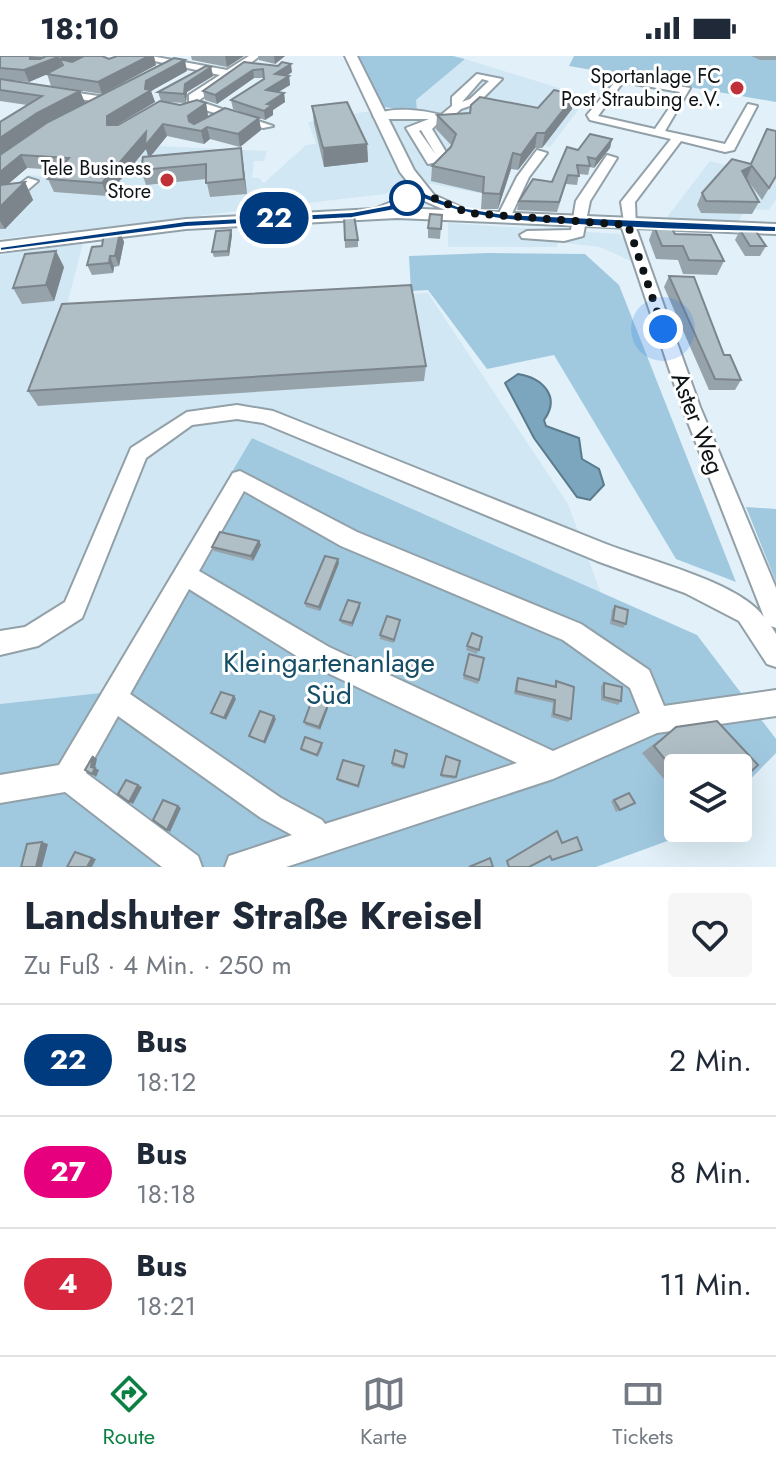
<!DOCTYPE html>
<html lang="de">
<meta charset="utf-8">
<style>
:root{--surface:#fff;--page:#f6f6f7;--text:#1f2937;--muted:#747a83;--line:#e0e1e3;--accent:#0b8043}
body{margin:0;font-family:Jost,sans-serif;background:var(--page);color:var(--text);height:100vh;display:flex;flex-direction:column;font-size:30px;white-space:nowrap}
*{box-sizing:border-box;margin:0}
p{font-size:26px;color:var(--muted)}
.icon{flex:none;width:44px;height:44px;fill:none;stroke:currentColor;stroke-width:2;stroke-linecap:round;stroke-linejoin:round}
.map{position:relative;height:811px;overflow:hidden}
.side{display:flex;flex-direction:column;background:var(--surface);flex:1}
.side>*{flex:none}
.badge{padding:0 16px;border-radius:26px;font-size:28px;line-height:52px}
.fabs{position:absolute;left:664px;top:698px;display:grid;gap:16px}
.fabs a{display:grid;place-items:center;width:88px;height:88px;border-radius:8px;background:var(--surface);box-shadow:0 8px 32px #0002;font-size:40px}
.you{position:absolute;width:40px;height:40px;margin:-20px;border:6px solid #fff;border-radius:50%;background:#1a73e8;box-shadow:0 0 0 12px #1a73e833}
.map>.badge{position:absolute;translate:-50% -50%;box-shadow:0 0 0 4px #fff}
.round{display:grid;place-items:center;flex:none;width:84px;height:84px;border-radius:8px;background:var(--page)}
.head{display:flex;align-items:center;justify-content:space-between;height:136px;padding:0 24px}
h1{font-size:38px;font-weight:700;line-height:60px}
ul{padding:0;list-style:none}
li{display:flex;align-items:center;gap:24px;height:112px;padding:0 24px;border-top:2px solid var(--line)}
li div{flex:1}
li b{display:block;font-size:30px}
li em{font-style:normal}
li .badge{min-width:88px;font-weight:700;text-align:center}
.status{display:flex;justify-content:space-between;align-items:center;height:56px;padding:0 40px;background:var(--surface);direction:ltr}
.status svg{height:22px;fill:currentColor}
.tabs{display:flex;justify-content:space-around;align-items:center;height:112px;border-top:2px solid var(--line);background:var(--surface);font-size:22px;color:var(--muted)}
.tabs a{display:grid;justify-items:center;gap:4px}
.tabs .active{color:var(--accent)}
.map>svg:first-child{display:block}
.built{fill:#d1e7f4}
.green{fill:#a0c9e0}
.water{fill:#7ba6be;stroke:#5a7a8c;stroke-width:2}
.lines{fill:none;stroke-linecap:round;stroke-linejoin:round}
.minor-casing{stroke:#92a0a8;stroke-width:4}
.major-casing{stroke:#92a0a8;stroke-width:4}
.minor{fill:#fff;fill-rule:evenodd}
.major{fill:#fff;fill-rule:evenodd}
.wall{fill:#97a3aa}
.shaded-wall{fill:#7b858b}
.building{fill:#b0bec6;stroke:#7b858b;stroke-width:2}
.line{fill:#003b80;stroke:#fff;stroke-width:2}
.walk{stroke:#0e1316;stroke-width:8;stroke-dasharray:0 14.4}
.poi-dot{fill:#c03037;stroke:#fff;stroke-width:3}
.stop-dot{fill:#fff;stroke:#003b80;stroke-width:4}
.labels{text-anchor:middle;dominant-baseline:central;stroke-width:6;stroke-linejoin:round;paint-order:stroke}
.far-poi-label{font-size:20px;fill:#0e1316;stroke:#fff;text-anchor:end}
.street-label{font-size:24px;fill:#0e1316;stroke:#fff}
.near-park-label{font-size:28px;fill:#154d66;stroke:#fff}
</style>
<div class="status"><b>18:10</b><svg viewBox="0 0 49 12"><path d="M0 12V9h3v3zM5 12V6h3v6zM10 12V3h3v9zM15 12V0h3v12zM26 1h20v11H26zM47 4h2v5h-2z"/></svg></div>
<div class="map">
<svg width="776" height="811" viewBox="0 0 776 811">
<rect width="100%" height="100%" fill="#e2f1f9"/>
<g class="built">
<polygon points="465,3 588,41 550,91 516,84 485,121 478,137 432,128 395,132 385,138 0,183 0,146 28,119 60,121 93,87 267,95 264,105 254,105 252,122 259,122 264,127 306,89 316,88 308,66 364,56 417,55 415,44"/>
<polygon points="710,105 776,122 776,143 769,154 746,153 737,167 664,165"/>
<polygon points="448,167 619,178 627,186 635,207 600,191 558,186 557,191 448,191"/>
<polygon points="83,187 65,257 428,237 568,448 601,537 252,382 101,638 0,648 0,199"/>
</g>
<g class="green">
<polygon points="357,0 453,0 465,3 416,44 417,55 383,51"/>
<polygon points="574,0 776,0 776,46 569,10"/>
<polygon points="489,197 585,198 619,229 736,526 676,503 554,299 487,313 428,234 411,235 409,200"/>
<polygon points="252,382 697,579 776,683 776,697 738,736 738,712 678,712 678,772 703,772 596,811 0,811 0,648 101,637"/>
<polygon points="746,451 776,453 776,526"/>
</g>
<path class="water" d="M518 318C543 322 561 341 544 364L546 370 579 382 582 403 599 413 604 429 590 444 577 441 534 382 505 327Z"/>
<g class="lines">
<defs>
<g id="minor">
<polygon points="131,0 151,0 227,14 249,0 260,0 198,45 273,70 263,72 189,49 189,39 220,19"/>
<path d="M477 18 502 23 478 47 461 53 448 65H440L432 73 449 101 447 104 428 108 406 72 429 63H378L373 60C389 50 423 54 441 59L452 50V41ZM482 23 489 25 470 43 462 46ZM421 74 436 99 419 75Z"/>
<path d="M620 20 690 32 665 75 725 88 748 48 757 50 734 94 725 96 681 85 635 146 636 172 700 351 776 532V572L771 570 776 578V611L767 608 739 565 685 537 597 505 263 367 237 363 192 369 146 402 82 562 38 590 0 599V575L25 571 65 546 131 392 187 356 237 349 273 355C384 399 495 444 606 488 647 504 739 526 764 561L682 351 621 169 624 166 621 146 671 83 590 64 587 59ZM623 26 680 36 655 73 598 60Z"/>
<polygon points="58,34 105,41 110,44 105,47 54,39"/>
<polygon points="537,94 547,97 529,121 509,164 499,164 497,161 517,121"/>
<polygon points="607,99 617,102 590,145 583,180 564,185 522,182 520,179 527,175 571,174 576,145"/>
<polygon points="28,122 38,125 16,144 0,145 0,137 8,137"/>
<path d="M240 415 357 476 581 568 649 614 664 650 776 634V660L657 677 553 723 286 811H225L229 800 292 779 261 762 118 660 86 717 198 800 202 811H162L65 736 0 747V719L59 709 233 417ZM244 435 341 490 563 584 630 632 640 657 553 695 329 591 199 515ZM189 533 311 609 517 707 325 768 322 764 281 742 130 638Z"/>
</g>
<path id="major" d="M345 0H357L414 114 434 139 469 155 776 168V178L397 162 186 173 0 196V186L186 163 374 153 416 136 400 116ZM422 144 445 154 399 152Z"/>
</defs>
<use href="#minor" class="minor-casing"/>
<use href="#major" class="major-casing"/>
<use href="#minor" class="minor"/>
<use href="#major" class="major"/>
</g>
<g class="wall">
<polygon points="0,0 156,9 102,38 51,30 47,18 29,26 0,23"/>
<polygon points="191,0 244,0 227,11 192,4"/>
<polygon points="258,0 285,0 275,8 259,4"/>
<polygon points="751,0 776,0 776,4 760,4"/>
<polygon points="244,6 292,16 287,20 289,20 290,29 278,36 284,37 285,46 273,54 273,59 265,64 259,62 261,74 240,91 210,83 204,88 167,80 151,100 243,106 247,138 210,141 206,123 146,129 141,114 148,100 146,93 107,140 54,136 48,123 57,114 27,112 8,128 25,126 33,144 5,173 0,173 0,66 27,49 0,45 0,34 80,35 85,47 51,65 187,15 151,35 155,46 117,69 118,69 161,45 158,36 211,11 213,20 187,36 186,47 164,46 180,49 206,47 208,60 204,62 257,62 233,53 231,44 264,22 254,22 217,48 205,44 203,35"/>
<polygon points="312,50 367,88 368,106 324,111 314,68"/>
<polygon points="538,52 572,53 542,92 535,92 518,114 511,113 498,153 481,153 482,137 431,125 432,110 451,89 436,73 437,59"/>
<polygon points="776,75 776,121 762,144 746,122 759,146 752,158 701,157 697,149 702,137 751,108"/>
<polygon points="612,83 610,92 594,112 590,111 588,119 579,118 577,129 566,128 557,156 517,154 519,145 552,126"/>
<polygon points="442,159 440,183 428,182 428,172"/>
<polygon points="344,160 358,184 358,191 345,192"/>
<polygon points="654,170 675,178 724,205 717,219 683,218 678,204 656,203 649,184"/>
<polygon points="231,174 232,179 229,200 214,201 212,196"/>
<polygon points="740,174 766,190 760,200 745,200 735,184"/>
<polygon points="120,176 124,186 119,210 114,211 113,217 92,219 87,209 102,190"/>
<polygon points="64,211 54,245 22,248 13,232"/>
<polygon points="669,220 741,324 735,334 709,334 664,231"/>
<polygon points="426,310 424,325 38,350 28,335"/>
<polygon points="259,485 261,489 253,505 214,495 212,491"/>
<polygon points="339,507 320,555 306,551 305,547"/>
<polygon points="360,547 360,551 352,571 341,567 340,564"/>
<polygon points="615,550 626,568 623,572 610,568 612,554"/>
<polygon points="400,564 394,587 380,583 380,579"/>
<polygon points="472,577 482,581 477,598 466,594"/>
<polygon points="469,598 479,624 478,628 463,623"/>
<polygon points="518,622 554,630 556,625 571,663 568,666 551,661 553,647 514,638 516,625"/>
<polygon points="604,627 621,645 618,649 601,644 601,630"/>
<polygon points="328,652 320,674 305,669 304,666"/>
<polygon points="676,671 678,712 678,740 642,697"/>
<polygon points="323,690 318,701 302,695 301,693"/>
<polygon points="395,694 407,698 404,713 392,710"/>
<polygon points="446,700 456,721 455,723 441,721"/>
<polygon points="364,713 359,732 338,725 337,723"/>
<polygon points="629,737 635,747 616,756 611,745"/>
</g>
<g class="shaded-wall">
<polygon points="30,0 58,1 62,12 29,26 24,14"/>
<polygon points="65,0 86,0 64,14 60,3"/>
<polygon points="149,0 154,0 156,9 102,38 98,26"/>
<polygon points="225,0 244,0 227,11"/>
<polygon points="274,0 285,0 275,8"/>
<polygon points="185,4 187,15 151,35 155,46 111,72 107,69 107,60 145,33 146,25"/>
<polygon points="291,8 292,16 276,27 275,18"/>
<polygon points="211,11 213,20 187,36 186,47 184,38 185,28"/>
<polygon points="253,14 254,22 217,48 215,39"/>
<polygon points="289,20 290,29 267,43 266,34"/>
<polygon points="80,35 85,47 42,70 0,99 0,82 37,57"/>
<polygon points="284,37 285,46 273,54 273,59 265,64 264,55 267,48"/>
<polygon points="575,39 572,53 542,92 545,77"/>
<polygon points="206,47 208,60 190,73 188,60"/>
<polygon points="259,62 261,74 240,91 238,78"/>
<polygon points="163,68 167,80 149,102 146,93 107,140 102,127 146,76"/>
<polygon points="207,71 210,83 204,88 201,75"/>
<polygon points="537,77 535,92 518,114 521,99"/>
<polygon points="612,83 610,92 594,112 596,103"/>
<polygon points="367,88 368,106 324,111 323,92"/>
<polygon points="241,92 243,106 247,138 244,123"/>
<polygon points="513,97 511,113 498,153 500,138"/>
<polygon points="21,99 27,112 0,135 0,116"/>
<polygon points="752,110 747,122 737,127 742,115"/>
<polygon points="25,126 33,144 5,173 0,165 0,151"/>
<polygon points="231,174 232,179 229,200 228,195"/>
<polygon points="120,176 124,186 119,210 115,200"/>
<polygon points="56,195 64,211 54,245 46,229"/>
<polygon points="110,200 114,211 113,217 109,207"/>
<polygon points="259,485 261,489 253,505 251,500"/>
<polygon points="338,503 339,507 320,555 319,551"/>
<polygon points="360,547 360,551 352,571 352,567"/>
<polygon points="234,640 236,643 226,664 224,662"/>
<polygon points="328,649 328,652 320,674 319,671"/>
<polygon points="274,660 276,663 265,688 264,686"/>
<polygon points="93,700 97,703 95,712 99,714 96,721 92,718 91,711"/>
<polygon points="138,729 142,731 133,748 129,746"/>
<polygon points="178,750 181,752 170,776 167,774"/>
<polygon points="42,786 48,788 42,811 36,811"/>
<polygon points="75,796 96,803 92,811 87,811"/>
</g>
<g class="building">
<polygon points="0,0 30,0 30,3 40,3 46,0 65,0 60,3 72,6 84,0 102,0 109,3 117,0 149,0 98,26 46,18 63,9 58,1 24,14 0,12"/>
<polygon points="174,2 185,4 146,25 145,33 151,34 107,60 107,69 118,69 160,45 180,49 197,44 206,47 188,60 189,65 194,68 225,52 259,62 238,78 207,71 201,75 163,68 145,90 146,76 102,127 48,123 69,102 21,99 0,116 0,99 48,66"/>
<polygon points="244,6 278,10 282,6 291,8 275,18 289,20 266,34 284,37 267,48 272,49 264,55 231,44 264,23 263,13 253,14 215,39 203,35"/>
<polygon points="206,10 211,11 185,28 184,38 158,36"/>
<polygon points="0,23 80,35 37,57 0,82 0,66 42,40 0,34"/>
<polygon points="554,34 575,39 545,77 537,77 521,99 513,97 500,138 483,137 484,121 432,110 451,91 456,78 437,59 470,57 471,49 480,41 538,52"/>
<polygon points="347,46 367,88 323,92 312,50"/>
<polygon points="767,73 776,75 776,120 769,132 752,110 742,115 759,146 706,145 702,137 732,103 751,108"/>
<polygon points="590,78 612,83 596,103 588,101 590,110 577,109 579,120 568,119 559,146 519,145 533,123 552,126 567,91 578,94"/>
<polygon points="241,92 244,123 206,127 206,108 141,114 143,101"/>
<polygon points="25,126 0,151 0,129"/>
<polygon points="430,158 442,159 441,173 428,172"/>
<polygon points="354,159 358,184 345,184 344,160"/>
<polygon points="654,170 671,171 675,178 711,179 724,205 689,204 683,190 662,190"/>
<polygon points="231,174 228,195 212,196 216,175"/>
<polygon points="740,174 755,174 766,190 750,190"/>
<polygon points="120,176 115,200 110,200 109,207 87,209 92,191 102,190 104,177"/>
<polygon points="56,195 46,229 13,232 25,198"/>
<polygon points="669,220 694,221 724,299 730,299 741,324 715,323"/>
<polygon points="411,229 426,310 28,335 62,248"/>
<polygon points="220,476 259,485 251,500 212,491"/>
<polygon points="325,500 338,503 319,551 305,547"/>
<polygon points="348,544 360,547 352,567 340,564"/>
<polygon points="615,550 628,554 626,568 613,564"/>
<polygon points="387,560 400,564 394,584 380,579"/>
<polygon points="472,577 482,581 479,594 467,590"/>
<polygon points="469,598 484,602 479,624 464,619"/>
<polygon points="518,622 556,631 556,625 574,631 571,663 554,658 555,644 516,635"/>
<polygon points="604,627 622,631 621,645 604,641"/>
<polygon points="221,636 234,640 224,662 211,657"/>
<polygon points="312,644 328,649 319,671 304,666"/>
<polygon points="260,655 274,660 264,686 249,680"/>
<polygon points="717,665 758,709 738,728 738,712 678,712 678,719 654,690 676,671"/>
<polygon points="305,681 322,687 317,699 301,693"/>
<polygon points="395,694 407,698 404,711 392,707"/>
<polygon points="93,700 91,711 95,712 92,718 85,714"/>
<polygon points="446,700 460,705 456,721 441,719"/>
<polygon points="343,704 364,710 358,730 337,723"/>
<polygon points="126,724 138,729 129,746 118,738"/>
<polygon points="629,737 635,747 620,754 614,744"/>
<polygon points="163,744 178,750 167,774 153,764"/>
<polygon points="557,775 562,787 577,781 582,794 552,804 550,800 529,811 509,811 507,805"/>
<polygon points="42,786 36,811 21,811 27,788"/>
<polygon points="75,796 92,802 87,811 67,811"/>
<polygon points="490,802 493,811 469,811"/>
</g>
<path class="line" d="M422 136 460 151 504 158 776 170V176C710 175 644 173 578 169 523 166 472 164 421 142L395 154 352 162 186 171 0 195V191L186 165 352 156 389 149 404 139Z"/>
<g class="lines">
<polyline class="walk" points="407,142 427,139 468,157 628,169 663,273"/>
</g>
<g class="poi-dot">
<circle cx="737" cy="32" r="8"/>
<circle cx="167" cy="124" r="8"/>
</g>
<circle class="stop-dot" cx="407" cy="142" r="16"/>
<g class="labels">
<g class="far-poi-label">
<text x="721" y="20">Sportanlage FC<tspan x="721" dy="23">Post Straubing e.V.</tspan></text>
<text x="151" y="112">Tele Business<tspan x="151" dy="23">Store</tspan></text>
</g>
<g class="street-label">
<text transform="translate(698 367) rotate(69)">Aster Weg</text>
</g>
<g class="near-park-label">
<text x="329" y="606">Kleingartenanlage<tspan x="329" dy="32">Süd</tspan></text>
</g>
</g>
</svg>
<div class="fabs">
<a><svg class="icon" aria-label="layers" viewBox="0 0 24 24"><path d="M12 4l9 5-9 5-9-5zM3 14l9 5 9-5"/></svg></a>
</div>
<div class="you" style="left:663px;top:273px"></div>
<b class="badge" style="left:274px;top:162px;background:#003b80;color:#fff">22</b>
</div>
<section class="side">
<div class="head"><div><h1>Landshuter Straße Kreisel</h1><p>Zu Fuß · 4 Min. · 250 m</p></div><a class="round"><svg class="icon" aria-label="heart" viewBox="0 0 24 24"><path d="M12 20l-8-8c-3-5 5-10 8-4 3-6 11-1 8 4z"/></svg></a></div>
<ul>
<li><span class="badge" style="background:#003b80;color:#fff">22</span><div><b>Bus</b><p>18:12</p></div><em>2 Min.</em></li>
<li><span class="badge" style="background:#e6007e;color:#fff">27</span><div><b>Bus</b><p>18:18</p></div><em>8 Min.</em></li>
<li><span class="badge" style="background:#d7263d;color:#fff">4</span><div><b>Bus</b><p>18:21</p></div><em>11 Min.</em></li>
</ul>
</section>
<nav class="tabs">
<a class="active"><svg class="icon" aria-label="directions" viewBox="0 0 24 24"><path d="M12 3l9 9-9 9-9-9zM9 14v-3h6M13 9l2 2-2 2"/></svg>Route</a>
<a><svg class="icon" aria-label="map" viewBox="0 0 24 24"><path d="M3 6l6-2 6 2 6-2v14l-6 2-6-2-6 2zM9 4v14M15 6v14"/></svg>Karte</a>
<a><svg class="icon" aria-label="tickets" viewBox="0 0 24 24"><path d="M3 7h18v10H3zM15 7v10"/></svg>Tickets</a>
</nav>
